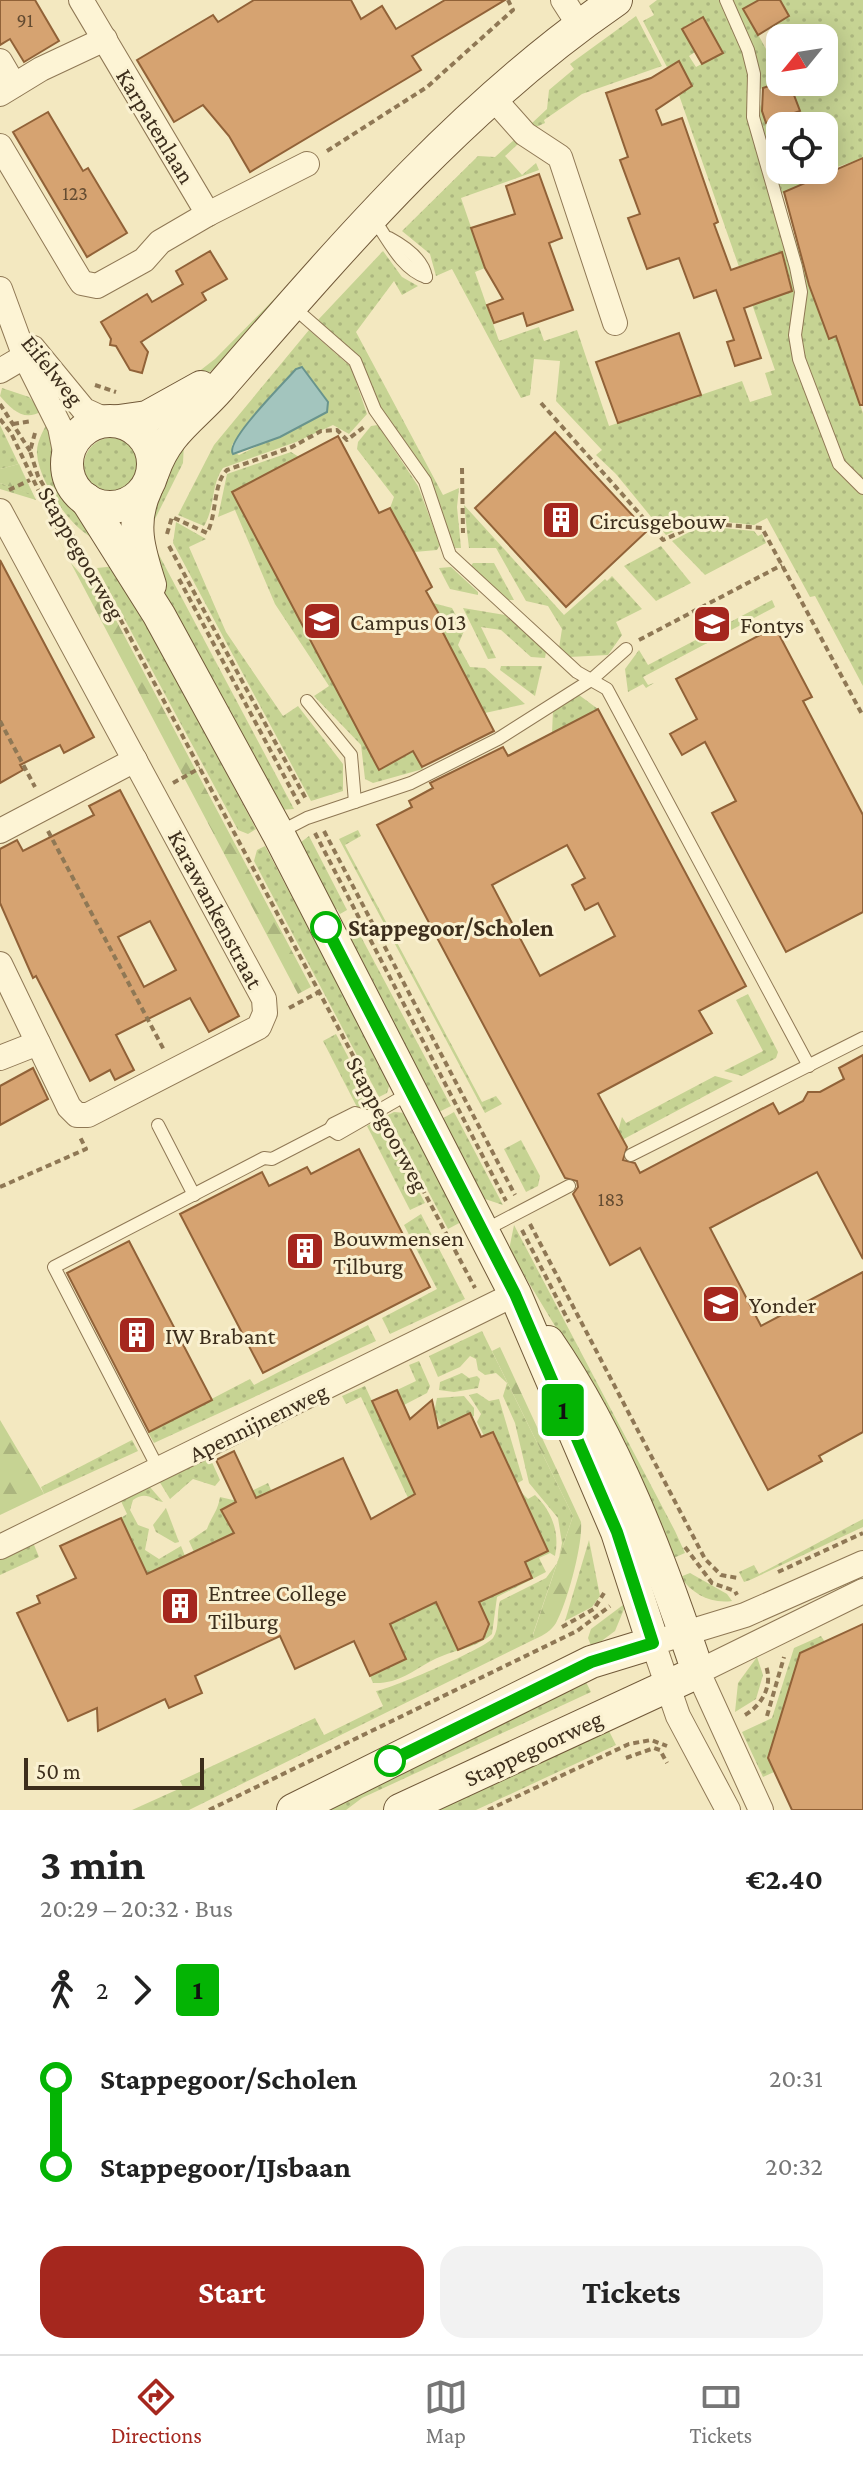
<!DOCTYPE html>
<meta charset="utf-8">
<style>
:root{--surface:#fff;--page:#f2f2f2;--text:#222;--muted:#767676;--line:#e0e0e0;--accent:#a5271e}
body{margin:0;font-family:"Crimson Pro",serif;background:var(--page);color:var(--text);height:100vh;display:flex;flex-direction:column;font-size:30px;white-space:nowrap}
*{box-sizing:border-box;margin:0}
p{font-size:26px;color:var(--muted)}
.icon{flex:none;width:44px;height:44px;fill:none;stroke:currentColor;stroke-width:2;stroke-linecap:round;stroke-linejoin:round}
.map{position:relative;height:1810px;overflow:hidden}
.panel{display:flex;flex-direction:column;background:var(--surface);flex:1}
.panel>*{flex:none}
.badge{padding:0 16px;border-radius:6px;font-size:28px;line-height:52px}
.needle{width:52px;rotate:240deg}
.controls{position:absolute;left:766px;top:24px;display:grid;gap:16px}
.controls a{display:grid;place-items:center;width:72px;height:72px;border-radius:16px;background:var(--surface);box-shadow:0 4px 20px #0003;font-size:40px}
.scale{position:absolute;left:24px;bottom:20px;width:180px;box-sizing:border-box;padding-left:8px;border:4px solid #3d2e1c;border-top:0;font-size:22px;line-height:28px;white-space:nowrap;color:#3d2e1c;-webkit-text-stroke:6px #faf1d1;paint-order:stroke}
.map>.badge{position:absolute;translate:-50% -50%;box-shadow:0 0 0 4px #fff}
.legs{display:flex;align-items:center;gap:12px;height:88px;padding:0 40px;font-size:26px}
.legs p{margin-inline-start:auto}
.head{display:flex;align-items:center;justify-content:space-between;height:136px;padding:0 40px}
h1{font-size:44px;font-weight:700;line-height:60px}
.primary-button{display:flex;gap:16px;margin-top:auto;padding:16px 40px}
.primary-button a{flex:1;height:92px;border-radius:24px;background:var(--accent);color:#fff;font-size:32px;font-weight:700;line-height:92px;text-align:center}
.primary-button a+a{background:var(--page);color:var(--text)}
ul{padding:0 40px;list-style:none}
li{display:flex;align-items:center;gap:28px;height:88px;font-size:30px}
li i{display:grid;place-items:center;width:12px;height:100%;margin:0 10px;background:currentColor}
li i::after{content:'';width:20px;height:20px;margin:-10px;border:6px solid;border-radius:50%;background:var(--surface)}
li p{margin-inline-start:auto}
li:first-child i{background:linear-gradient(#0000 50%,currentColor 0)}
li:last-child i{background:linear-gradient(currentColor 50%,#0000 0)}
.dock{display:flex;justify-content:space-around;align-items:center;height:112px;border-top:2px solid var(--line);background:var(--surface);font-size:22px;color:var(--muted)}
.dock a{display:grid;justify-items:center;gap:4px}
.dock .active{color:var(--accent)}
.map>svg:first-child{display:block}
.grass{fill:url(#grass-dots);fill-rule:evenodd}
.forest{fill:url(#forest-firs)}
.water{fill:#a3c5be;stroke:#69948d;stroke-width:2}
.building{fill:#d6a371;stroke:#916238;stroke-width:2;fill-rule:evenodd}
.lines{fill:none;stroke-linecap:round;stroke-linejoin:round}
.lane-casing{stroke:#8f7855;stroke-width:14}
.street-casing{stroke:#8f7855;stroke-width:26}
.secondary-casing{stroke:#715939;stroke-width:34}
.path{stroke:#8f7855;stroke-width:4;stroke-dasharray:6 4;stroke-linecap:butt}
.lane{stroke:#fdf4d5;stroke-width:12}
.street{stroke:#fdf4d5;stroke-width:24}
.secondary{stroke:#fdf4d5;stroke-width:32}
.line-1-casing{stroke:#fff;stroke-width:18}
.line-1{stroke:#04b404;stroke-width:12}
.stop-1-dot{fill:#fff;stroke:#04b404;stroke-width:4}
.labels{text-anchor:middle;dominant-baseline:central;stroke-width:6;stroke-linejoin:round;paint-order:stroke}
.number-label{font-size:20px;fill:#634b31}
.street-label{font-size:24px;fill:#3d2e1c;stroke:#faf1d1}
.poi-label{font-size:24px;fill:#3d2e1c;stroke:#faf1d1;text-anchor:start}
.stop-label{font-size:24px;font-weight:bold;fill:#3d2e1c;stroke:#faf1d1;text-anchor:start}
</style>
<div class="map">
<svg width="863" height="1810" viewBox="0 0 863 1810">
<defs>
<pattern id="grass-dots" width="8" height="8" patternUnits="userSpaceOnUse" patternTransform="scale(2)"><rect width="8" height="8" fill="#c6d393"/><path d="M2 2h.1M6 6h.1" fill="none" stroke="#abb57e" stroke-width="1.8" stroke-linecap="round"/></pattern>
<pattern id="forest-firs" width="22" height="20" patternUnits="userSpaceOnUse" patternTransform="scale(2)"><rect width="22" height="20" fill="#c6d393"/><path d="M5 1l3.5 6h-7zM16 11l3.5 6h-7z" fill="#abb57e"/></pattern>
</defs>
<rect width="100%" height="100%" fill="#f3e8c0"/>
<g class="grass">
<path d="M657 0H759L744 9 766 49 778 42 771 28 789 16 780 0H863V158L826 171 834 193 816 179 780 194 829 338 836 336 863 413V686L815 596 810 597 767 518 754 525 700 519 666 535 616 474 596 455 602 450 556 401 560 361 534 359 530 395 521 398 452 269 436 276 430 254 402 231 478 156 495 157 514 140 518 144 505 156 522 175 536 163 539 170 461 198 485 268 475 272 499 341 539 327 544 341 577 330 609 426 742 381 750 402 772 395 765 373 775 370 672 75 692 85 679 61 667 67 643 21 654 15 649 6ZM703 17 723 52 696 67 689 56 695 52 682 29ZM780 38H824V82H789L800 111 767 123 755 91 780 82ZM780 126H824V170H780Z"/>
<polygon points="636,16 662,66 582,94 544,120 545,123 536,127 531,124 547,109 549,90 574,69 570,64"/>
<polygon points="383,251 402,277 418,286 402,295 394,281 356,332 443,495 459,488 457,507 461,548 455,548 429,481 377,402 360,359 318,320"/>
<polygon points="292,281 219,365 170,400 167,396 215,359"/>
<path d="M309 330 351 367 367 414 349 434 333 425 296 442 223 468C211 484 215 508 204 526L178 515 214 445ZM302 367 328 402 327 412 239 455 235 453 232 445 249 420 296 369Z"/>
<path d="M2 388 29 397 42 411C24 422 12 410 0 396Z"/>
<path d="M49 419 56 438 55 481 95 539C71 529 39 482 37 454 36 442 44 430 49 419Z"/>
<polygon points="0,425 36,500 0,489 0,483 32,494 19,464 0,469"/>
<polygon points="378,425 418,486 440,545 437,550 414,552 390,508 394,497 357,449 358,442 371,426"/>
<circle cx="111" cy="465" r="27"/>
<path d="M184 442 183 463 149 531 147 515C165 490 168 466 184 442Z"/>
<polygon points="291,452 299,457 379,769 413,751 423,769 373,783 365,779 361,745 314,696 329,686 275,604 235,510 218,517 227,474"/>
<polygon points="464,505 564,615 605,579 607,581 612,576 642,609 616,622 622,635 608,655 569,657 559,648 562,629 548,606 526,601 496,548 469,548"/>
<polygon points="176,522 206,539 189,547 226,632 283,716 298,706 343,764 343,791 311,801 173,543"/>
<polygon points="701,526 754,531 758,536 762,534 766,543 705,575 672,541"/>
<polygon points="661,546 691,583 656,601 624,566"/>
<polygon points="158,553 294,809 279,810 176,621 148,560"/>
<polygon points="473,563 494,563 514,600 506,600 470,567"/>
<polygon points="116,566 256,829 248,834 238,830 97,568"/>
<polygon points="451,567 478,592 478,595 450,589 439,568"/>
<polygon points="772,600 775,607 716,638 713,631"/>
<polygon points="433,603 452,608 464,631 458,645 470,667 485,668 525,704 485,713 431,610 435,607"/>
<polygon points="463,608 505,615 546,652 545,658 531,657 501,630 481,627 496,658 488,659"/>
<polygon points="707,634 711,641 643,677 648,685 654,683 646,688 643,684 628,692 625,669 639,650 648,665"/>
<polygon points="501,666 542,666 535,696 500,670"/>
<polygon points="579,695 598,709 552,733 553,711"/>
<polygon points="358,830 361,836 345,845 482,1102 496,1096 502,1104 485,1113 339,839"/>
<polygon points="309,836 347,910 340,914 337,909 330,912 296,846"/>
<polygon points="265,846 390,1083 387,1093 379,1097 254,861 257,850"/>
<polygon points="359,933 451,1106 437,1113 368,984 373,981 350,938"/>
<polygon points="748,994 778,1052 776,1058 742,1076 724,1071 763,1051 736,1000"/>
<polygon points="336,1034 372,1102 358,1109 323,1041"/>
<polygon points="715,1076 733,1081 620,1141 617,1135 622,1117 626,1123"/>
<polygon points="394,1112 406,1113 463,1221 448,1229 388,1115"/>
<polygon points="454,1112 503,1205 482,1198 440,1120"/>
<polygon points="380,1119 425,1203 410,1210 367,1126"/>
<polygon points="521,1140 540,1176 538,1186 526,1192 504,1149"/>
<polygon points="421,1214 465,1299 390,1334 382,1318 437,1289 404,1225"/>
<polygon points="514,1225 675,1531 685,1553 671,1559 581,1369 509,1250"/>
<polygon points="368,1325 376,1341 154,1443 148,1432 250,1379 254,1385"/>
<path d="M482 1331 573 1516 533 1634 535 1639 189 1810H132L183 1787 180 1781 315 1718 324 1735 383 1706 376 1691C391 1689 486 1648 493 1638 500 1628 496 1614 500 1601L546 1578 558 1562 562 1543 558 1518 529 1483 515 1423 503 1396 507 1383 496 1373 485 1375 478 1370 476 1359 470 1356 460 1367 438 1377 429 1356Z"/>
<polygon points="419,1361 430,1386 427,1393 404,1405 397,1390 416,1381 409,1365"/>
<polygon points="462,1373 469,1378 477,1376 480,1379 478,1388 454,1392 439,1390 440,1382"/>
<polygon points="365,1386 416,1496 409,1500 361,1397 346,1404 342,1396"/>
<polygon points="477,1393 489,1401 499,1399 523,1480 516,1484 493,1432 484,1436 477,1422 481,1414 469,1395"/>
<polygon points="464,1396 474,1408 474,1416 442,1427 434,1413 437,1398"/>
<polygon points="132,1440 138,1451 44,1494 41,1487"/>
<polygon points="210,1458 220,1480 215,1486 193,1479 170,1499 159,1481"/>
<path d="M268 1483 272 1492 294 1581 254 1495 222 1509 233 1533 194 1552 189 1541 207 1529C211 1517 218 1511 220 1497L233 1500Z"/>
<path d="M149 1486 163 1502C153 1501 147 1490 133 1500L130 1510 138 1525 149 1529 145 1550 159 1559 181 1546 185 1556 147 1574 121 1518 127 1514 120 1499Z"/>
<path d="M519 1490 528 1499 535 1495C552 1511 560 1533 555 1556L550 1553 539 1558 546 1572 497 1597 492 1634C475 1649 452 1650 433 1660 412 1671 399 1684 373 1683L370 1676 406 1659 390 1624 426 1579 459 1650 483 1639 481 1633 487 1630 489 1624 479 1602 532 1578 525 1562 548 1551Z"/>
<polygon points="166,1508 179,1542 175,1543 156,1532 153,1525"/>
<polygon points="863,1519 863,1527 750,1580 744,1582 739,1572 754,1565 759,1574"/>
<polygon points="32,1540 39,1557 0,1575 0,1555"/>
<polygon points="589,1540 600,1596 592,1607 565,1621"/>
<path d="M690 1573 727 1594 732 1601C710 1604 693 1594 680 1577Z"/>
<polygon points="627,1602 615,1631 592,1648 588,1638 591,1629"/>
<polygon points="821,1636 825,1642 800,1654 768,1758 774,1772 763,1777 742,1732 772,1718 794,1648"/>
<polygon points="757,1657 763,1675 756,1699 735,1712 738,1683"/>
<polygon points="584,1678 591,1692 362,1798 346,1810 321,1810"/>
<polygon points="609,1731 616,1745 476,1810 439,1810"/>
</g>
<g class="forest">
<polygon points="19,464 33,495 0,483 0,469"/>
<polygon points="35,495 71,563 84,578 89,576 108,605 311,987 298,994"/>
<path d="M500 1347 581 1522C583 1545 567 1603 556 1623 551 1631 544 1635 535 1639L533 1635 573 1516 492 1351Z"/>
<polygon points="0,1420 44,1494 0,1515"/>
</g>
<path class="water" d="M302 367 328 402 327 412 280 437 233 454C224 442 283 384 296 369Z"/>
<g class="building">
<polygon points="0,0 35,0 59,41 24,62 10,39 0,45"/>
<polygon points="254,0 351,0 361,19 382,6 396,29 445,0 505,0 412,56 421,70 250,172 229,136 203,105 174,122 137,60 213,15 218,22"/>
<polygon points="759,0 780,0 789,16 758,35 743,9"/>
<polygon points="703,17 723,53 702,64 682,29"/>
<polygon points="679,61 692,86 656,110 662,125 682,118 718,222 714,224 731,270 782,252 792,291 744,308 761,358 735,366 727,342 734,340 716,290 694,298 679,258 647,269 628,218 640,214 620,160 628,157 606,93 651,78"/>
<polygon points="780,82 789,82 800,111 766,123 762,111 763,88"/>
<polygon points="48,112 83,171 88,168 127,233 87,257 13,132"/>
<polygon points="863,158 863,405 860,405 836,336 829,339 809,285 784,192"/>
<polygon points="539,174 562,238 549,243 573,310 527,326 523,313 494,323 487,305 503,299 485,268 471,228 515,214 506,186"/>
<polygon points="210,251 227,279 202,293 206,300 141,342 148,352 142,373 130,370 116,346 110,345 111,339 101,322 147,294 152,302 183,284 176,271"/>
<polygon points="679,333 701,395 618,423 596,362"/>
<polygon points="555,432 647,531 566,607 475,508"/>
<polygon points="338,436 379,513 390,508 414,552 432,587 426,591 445,625 440,627 494,731 422,767 413,751 379,770 232,492"/>
<polygon points="0,560 94,737 64,753 60,745 20,765 23,770 0,783"/>
<polygon points="775,627 812,697 803,701 863,815 863,912 786,952 712,813 736,801 705,742 682,755 670,734 697,719 676,679"/>
<path d="M598 709 746 986 699 1011 712 1033 598 1094 627 1147 623 1160 635 1163 640 1173 773 1103 779 1114 803 1101 808 1092H820L844 1079 839 1068 863 1055V1259L817 1172 710 1228 761 1326 863 1272V1432L819 1456 822 1461 768 1490 640 1248 610 1265 573 1194 578 1187 577 1181 565 1178 377 825 412 807 409 801 433 788 430 783 503 747 508 756ZM567 845 585 878 572 885 585 910 598 903 615 936 540 976 492 885Z"/>
<path d="M120 790 239 1016 209 1032 190 998 116 1035 134 1070 115 1080 110 1070 90 1081 36 976 33 978 0 903V849L17 840 23 851 94 815 89 806ZM150 921 176 970 144 987 118 937Z"/>
<polygon points="33,1068 48,1099 0,1125 0,1086"/>
<polygon points="359,1149 430,1287 263,1373 180,1214 262,1172 269,1186 307,1167 311,1174"/>
<polygon points="129,1241 212,1400 149,1432 67,1273"/>
<polygon points="397,1390 410,1419 432,1400 438,1428 470,1413 481,1437 493,1432 548,1551 525,1562 532,1578 479,1602 489,1624 483,1639 458,1650 436,1602 390,1624 406,1659 370,1676 354,1641 295,1669 280,1636 195,1676 202,1693 169,1708 165,1699 98,1731 97,1708 68,1721 17,1613 40,1603 37,1596 76,1578 60,1546 121,1518 147,1574 234,1533 221,1510 236,1502 216,1460 234,1451 256,1498 343,1458 371,1519 415,1494 372,1401"/>
<polygon points="863,1624 863,1810 792,1810 768,1758 800,1653"/>
</g>
<g class="lines">
<defs>
<g id="lane">
<polyline points="726,0 748,50 754,74 753,117 796,267 801,292 795,335 799,359 839,464 863,488"/>
<path d="M373 218C387 237 401 269 426 277"/>
<path d="M389 238C404 246 423 259 426 277"/>
<polyline points="292,306 355,361 375,410 425,481 450,555 577,672 607,689 809,1066"/>
<polyline points="307,701 351,755 355,802"/>
<polyline points="278,833 307,818 411,783 498,739 591,680 626,649"/>
<polyline points="158,1125 194,1195"/>
<polyline points="330,1129 333,1124 355,1113 366,1116"/>
<polyline points="631,1155 863,1038"/>
<polyline points="483,1231 569,1186"/>
<polyline points="159,1470 54,1267 264,1158 272,1159 330,1129 338,1134 411,1092"/>
</g>
<g id="street">
<polyline points="81,0 208,214"/>
<polyline points="563,0 579,25"/>
<polyline points="0,61 14,85"/>
<polyline points="0,94 41,69 105,39"/>
<polyline points="493,98 525,134 560,157 615,323"/>
<polyline points="0,146 78,277 82,283 97,286 144,260 160,242 208,214 307,164"/>
<polyline points="0,289 25,357 60,427 67,462"/>
<polyline points="33,348 84,410 108,421"/>
<polyline points="0,371 34,351"/>
<polyline points="0,511 264,999 265,1013 259,1027 88,1115 77,1115 69,1107 0,964"/>
<polyline points="0,831 135,760"/>
<polyline points="0,1058 38,1043"/>
<polyline points="0,1547 515,1294"/>
<polyline points="728,1810 678,1716 653,1643 745,1615 863,1563"/>
<polyline points="761,1810 698,1672 863,1591"/>
</g>
<g id="secondary">
<circle cx="110" cy="464" r="43"/>
<polyline points="119,421 147,417 201,387"/>
<path d="M153 472C167 431 193 418 220 387 341 248 463 105 616 0"/>
<path d="M146 489C130 523 139 551 150 585"/>
<polyline points="86,499 159,615 278,833 515,1294 617,1532 653,1643 591,1662 293,1810"/>
<path d="M400 1810 698 1672C660 1559 616 1441 548 1342"/>
</g>
</defs>
<use href="#lane" class="lane-casing"/>
<use href="#street" class="street-casing"/>
<use href="#secondary" class="secondary-casing"/>
<g class="path">
<polyline points="327,151 427,87 513,10 508,0"/>
<polyline points="95,385 116,392"/>
<polyline points="541,403 663,540 701,523 762,528 863,716"/>
<polyline points="0,404 30,451"/>
<polyline points="0,419 11,433 54,523 83,568"/>
<polyline points="13,424 32,421"/>
<polyline points="35,433 30,451 38,476 109,598 373,1093"/>
<polyline points="462,468 463,533"/>
<polyline points="9,490 30,480"/>
<path d="M167 534 172 517 207 533C217 515 213 483 227 470L292 447 321 431 337 430 347 440 364 427"/>
<polyline points="169,546 306,799"/>
<polyline points="179,579 299,804"/>
<polyline points="639,640 782,565"/>
<polyline points="0,721 35,787"/>
<polyline points="173,783 200,768"/>
<polyline points="48,831 164,1050"/>
<polyline points="324,831 515,1195"/>
<polyline points="315,833 506,1201"/>
<polyline points="289,1008 319,992"/>
<polyline points="389,1126 475,1288"/>
<polyline points="0,1187 86,1149 80,1137"/>
<polyline points="530,1224 705,1559 721,1575 738,1578"/>
<polyline points="522,1230 569,1322"/>
<polyline points="685,1547 712,1583 735,1591 737,1595"/>
<polyline points="778,1572 863,1533"/>
<polyline points="562,1627 594,1609 604,1593"/>
<path d="M745 1715C762 1705 773 1686 766 1666"/>
<polyline points="767,1716 784,1657"/>
<polyline points="626,1758 654,1748 660,1750 667,1763"/>
<polyline points="209,1810 577,1631 610,1606"/>
<polyline points="488,1810 629,1744 651,1740 667,1746"/>
</g>
<use href="#lane" class="lane"/>
<use href="#street" class="street"/>
<use href="#secondary" class="secondary"/>
</g>
<g class="lines">
<defs>
<polyline id="line-1" points="326,927 515,1294 617,1532 653,1643 591,1662 390,1761"/>
</defs>
<use href="#line-1" class="line-1-casing"/>
<use href="#line-1" class="line-1"/>
</g>
<defs>
<symbol id="building-square" viewBox="-11 -11 22 22"><rect x="-9" y="-9" width="18" height="18" rx="4" fill="#a5271e" stroke="#faf1d1"/><path d="M-4-6H4V6H1V3H-1V6H-4ZM-2.5-4.3h1.7v1.8h-1.7ZM.8-4.3h1.7v1.8H.8ZM-2.5-1h1.7V.8h-1.7ZM.8-1h1.7V.8H.8Z" fill="#fff"/></symbol>
<symbol id="school-square" viewBox="-11 -11 22 22"><rect x="-9" y="-9" width="18" height="18" rx="4" fill="#a5271e" stroke="#faf1d1"/><path d="M0-5L7-2L0 1L-7-2ZM-4 1L0 2.5L4 1V4Q0 6-4 4Z" fill="#fff"/></symbol>
<symbol id="university-square" viewBox="-11 -11 22 22"><rect x="-9" y="-9" width="18" height="18" rx="4" fill="#a5271e" stroke="#faf1d1"/><path d="M0-5L7-2L0 1L-7-2ZM-4 1L0 2.5L4 1V4Q0 6-4 4Z" fill="#fff"/></symbol>
</defs>
<g fill-rule="evenodd">
<use href="#building-square" x="539" y="498" width="44" height="44"/>
<use href="#school-square" x="300" y="599" width="44" height="44"/>
<use href="#university-square" x="690" y="602" width="44" height="44"/>
<use href="#building-square" x="283" y="1229" width="44" height="44"/>
<use href="#university-square" x="699" y="1282" width="44" height="44"/>
<use href="#building-square" x="115" y="1313" width="44" height="44"/>
<use href="#building-square" x="158" y="1584" width="44" height="44"/>
</g>
<g class="stop-1-dot">
<circle cx="326" cy="927" r="14"/>
<circle cx="390" cy="1761" r="14"/>
</g>
<g class="labels">
<g class="number-label">
<text x="25" y="20">91</text>
<text x="75" y="193">123</text>
<text x="611" y="1199">183</text>
</g>
<g class="street-label">
<text transform="translate(156 126) rotate(59)">Karpatenlaan</text>
<text transform="translate(53 370) rotate(51)">Eifelweg</text>
<text transform="translate(82 553) rotate(60)">Stappegoorweg</text>
<text transform="translate(216 909) rotate(62)">Karawankenstraat</text>
<text transform="translate(388 1124) rotate(62)">Stappegoorweg</text>
<text transform="translate(258 1422) rotate(-26)">Apennijnenweg</text>
<text transform="translate(533 1748) rotate(-25)">Stappegoorweg</text>
</g>
<g class="poi-label">
<text x="589" y="520">Circusgebouw</text>
<text x="350" y="621">Campus 013</text>
<text x="740" y="624">Fontys</text>
<text x="333" y="1237">Bouwmensen<tspan x="333" dy="28">Tilburg</tspan></text>
<text x="749" y="1304">Yonder</text>
<text x="165" y="1335">IW Brabant</text>
<text x="208" y="1592">Entree College<tspan x="208" dy="28">Tilburg</tspan></text>
</g>
<g class="stop-label">
<text x="348" y="927">Stappegoor/Scholen</text>
</g>
</g>
</svg>
<div class="controls">
<a><svg class="needle" viewBox="-14 -14 28 28"><path d="M0-13l5 13h-10z" fill="#e53935"/><path d="M0 13l5-13h-10z" fill="#767676"/></svg></a>
<a><svg class="icon" aria-label="locate" viewBox="0 0 24 24"><circle cx="12" cy="12" r="6"/><path d="M12 2v4M12 18v4M2 12h4M18 12h4"/></svg></a>
</div>
<div class="scale">50 m</div>
<b class="badge" style="left:563px;top:1410px;background:#04b404;color:#111">1</b>
</div>
<section class="panel">
<div class="head"><div><h1>3 min</h1><p>20:29 – 20:32 · Bus</p></div><b>€2.40</b></div>
<div class="legs"><svg class="icon" aria-label="walk" viewBox="0 0 24 24"><circle cx="13" cy="4" r="2"/><path d="M13 8l-2 6 4 7M11 14l-3 7M7 12l3-4h3l4 4"/></svg>2<svg class="icon" aria-label="forward" viewBox="0 0 24 24"><path d="M9 5l7 7-7 7"/></svg><b class="badge" style="background:#04b404;color:#111">1</b></div>
<ul>
<li><i style="color:#04b404"></i><b>Stappegoor/Scholen</b><p>20:31</p></li>
<li><i style="color:#04b404"></i><b>Stappegoor/IJsbaan</b><p>20:32</p></li>
</ul>
<div class="primary-button"><a>Start</a><a>Tickets</a></div>
</section>
<nav class="dock">
<a class="active"><svg class="icon" aria-label="directions" viewBox="0 0 24 24"><path d="M12 3l9 9-9 9-9-9zM9 14v-3h6M13 9l2 2-2 2"/></svg>Directions</a>
<a><svg class="icon" aria-label="map" viewBox="0 0 24 24"><path d="M3 6l6-2 6 2 6-2v14l-6 2-6-2-6 2zM9 4v14M15 6v14"/></svg>Map</a>
<a><svg class="icon" aria-label="tickets" viewBox="0 0 24 24"><path d="M3 7h18v10H3zM15 7v10"/></svg>Tickets</a>
</nav>
